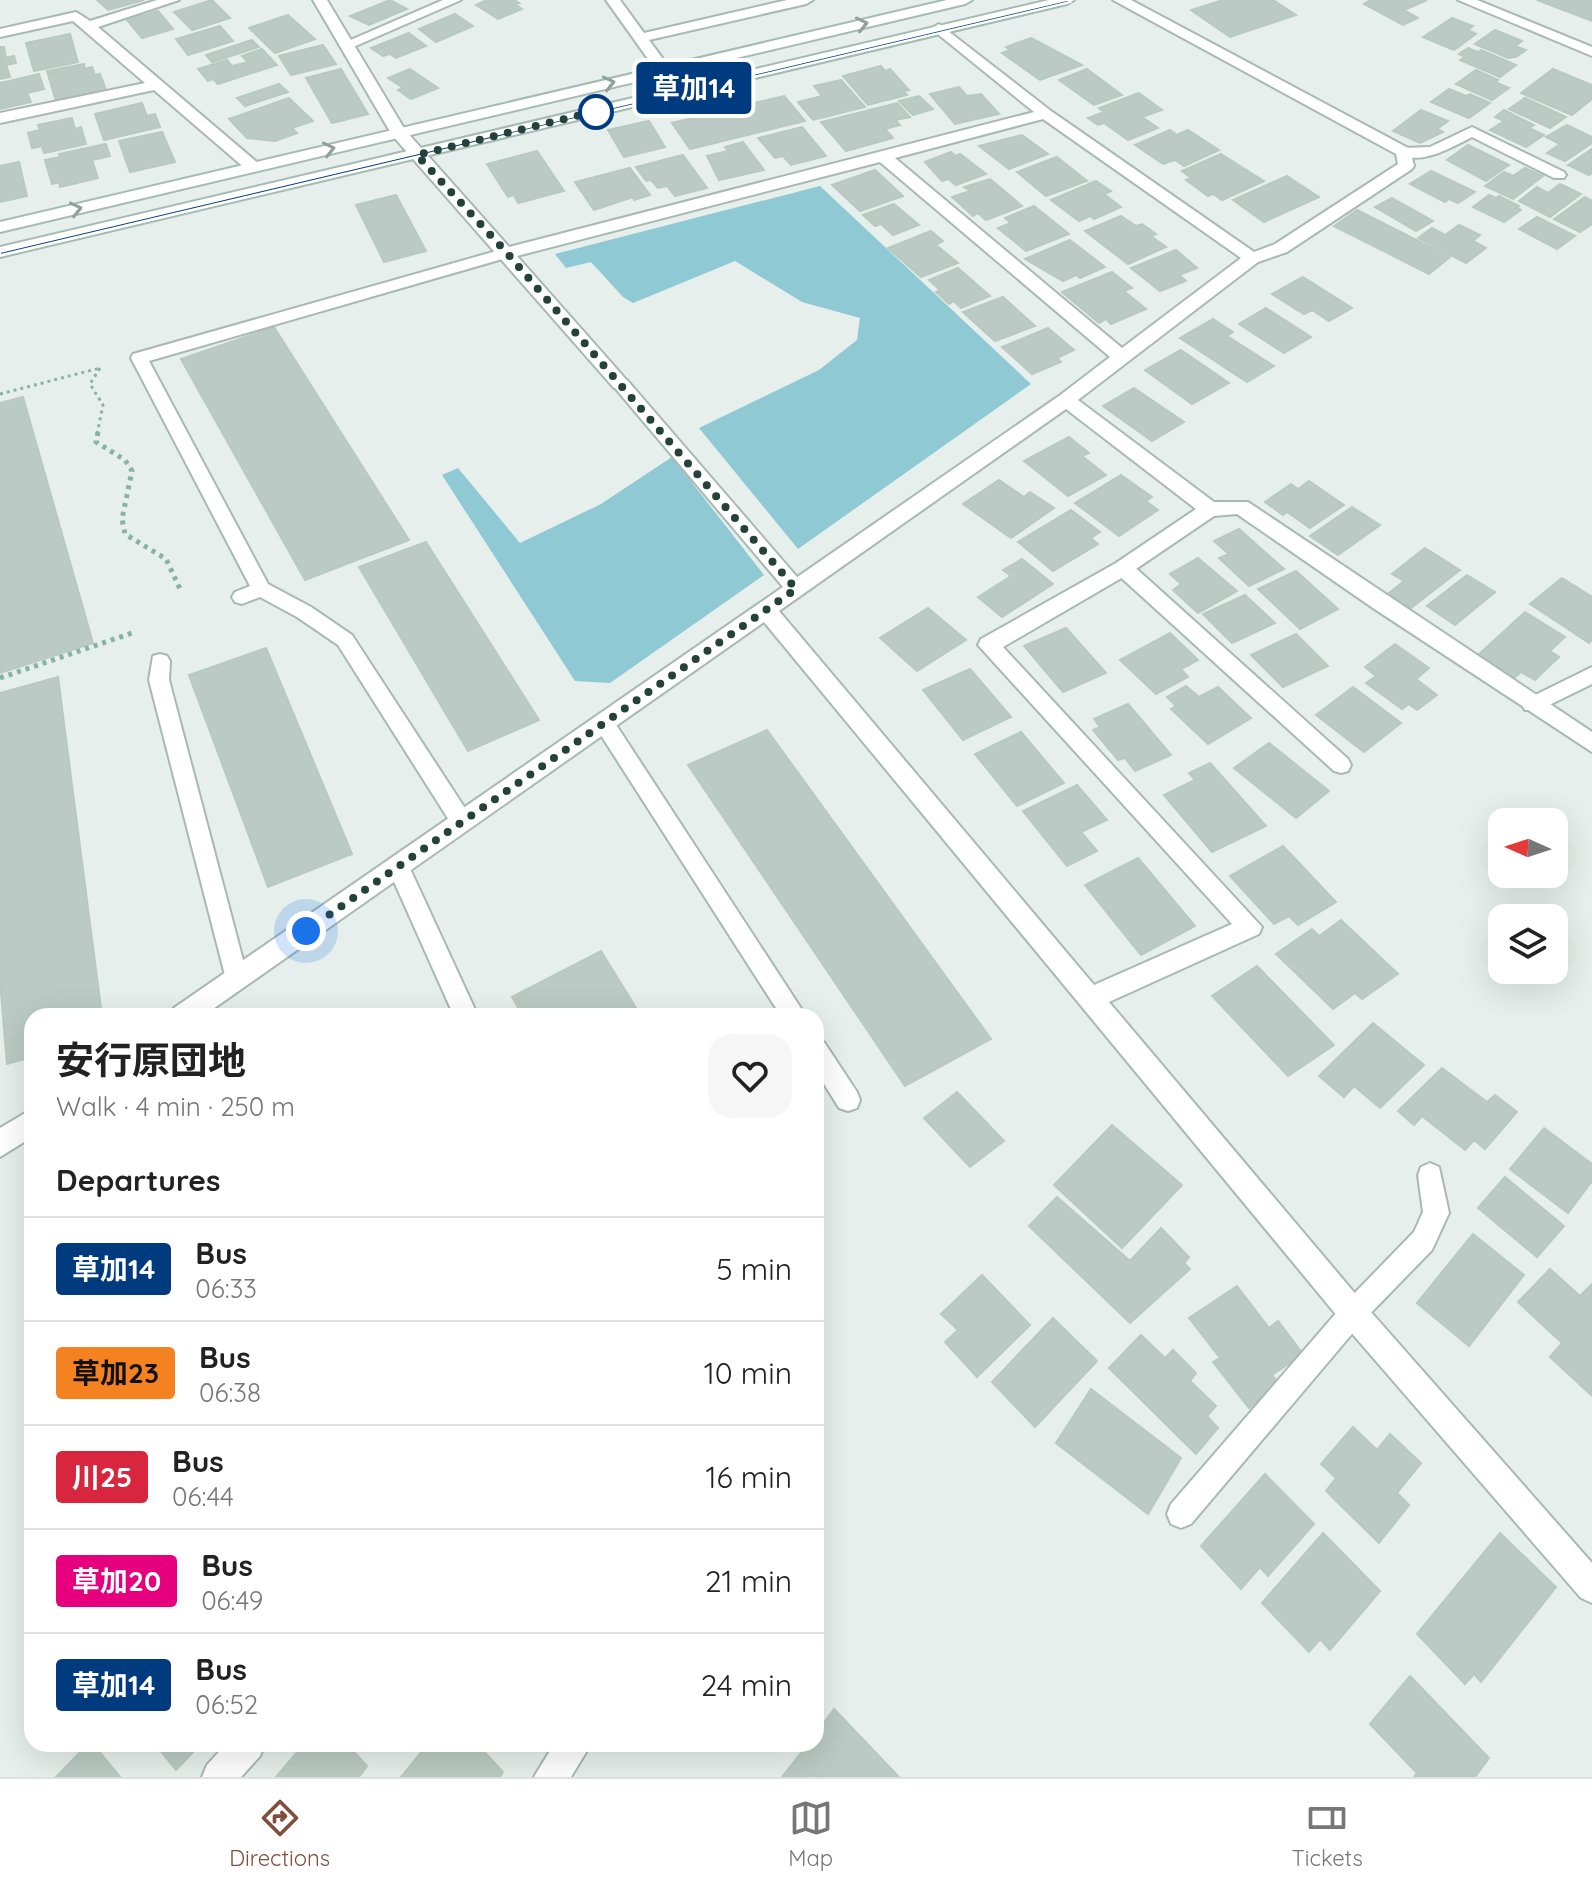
<!DOCTYPE html>
<meta charset="utf-8">
<style>
:root{--surface:#fff;--page:#f6f6f6;--text:#222;--muted:#767676;--line:#e0e0e0;--accent:#804e3d}
body{margin:0;font-family:Quicksand,"Noto Sans JP",sans-serif;background:var(--page);color:var(--text);height:100vh;display:flex;flex-direction:column;font-size:30px;white-space:nowrap}
*{box-sizing:border-box;margin:0}
p{font-size:26px;color:var(--muted)}
.icon{flex:none;width:44px;height:44px;fill:none;stroke:currentColor;stroke-width:2;stroke-linecap:round;stroke-linejoin:round}
.map{position:relative;flex:1;overflow:hidden}
.sheet{position:absolute;left:24px;top:1008px;width:800px;height:744px;display:flex;flex-direction:column;background:var(--surface);border-radius:24px;box-shadow:0 8px 32px #0002}
.sheet>*{flex:none}
.badge{padding:0 16px;border-radius:6px;font-size:28px;line-height:52px}
.needle{width:52px;rotate:273deg}
.controls{position:absolute;left:1488px;top:808px;display:grid;gap:16px}
.controls a{display:grid;place-items:center;width:80px;height:80px;border-radius:16px;background:var(--surface);box-shadow:0 8px 32px #0002;font-size:40px}
.you{position:absolute;width:40px;height:40px;margin:-20px;border:6px solid #fff;border-radius:50%;background:#1a73e8;box-shadow:0 0 0 12px #1a73e833}
.map>.badge{position:absolute;translate:-50% -50%;box-shadow:0 0 0 4px #fff}
h2{padding:0 32px;font-size:30px;line-height:72px}
.round{display:grid;place-items:center;flex:none;width:84px;height:84px;border-radius:24px;background:var(--page)}
.head{display:flex;align-items:center;justify-content:space-between;height:136px;padding:0 32px}
h1{font-size:38px;font-weight:700;line-height:60px}
ul{padding:0;list-style:none}
li{display:flex;align-items:center;gap:24px;height:104px;padding:0 32px;border-top:2px solid var(--line)}
li div{flex:1}
li b{display:block;font-size:30px}
li em{font-style:normal}
li .badge{min-width:88px;font-weight:700;text-align:center}
.dock{display:flex;justify-content:space-around;align-items:center;height:112px;border-top:2px solid var(--line);background:var(--surface);font-size:22px;color:var(--muted)}
.dock a{display:grid;justify-items:center;gap:4px}
.dock .active{color:var(--accent)}
.map>svg:first-child{display:block}
.water{fill:#8ec9d4}
.building{fill:#bbcac4;stroke:#b8c9c2;stroke-width:2}
.lines{fill:none;stroke-linecap:round;stroke-linejoin:round}
.lane-casing{stroke:#a8b8b2;stroke-width:4}
.street-casing{stroke:#a8b8b2;stroke-width:4}
.secondary-casing{stroke:#a4bbb3;stroke-width:4}
.path-far1{stroke:#86b3a5;stroke-width:3;stroke-dasharray:3 4;stroke-linecap:butt}
.path{stroke:#86b3a5;stroke-width:5;stroke-dasharray:4 5;stroke-linecap:butt}
.lane{fill:#fff;fill-rule:evenodd}
.street{fill:#fff;fill-rule:evenodd}
.secondary{fill:#fff;fill-rule:evenodd}
.oneway{stroke:#92a09c}
.line{fill:#003b80;stroke:#fff;stroke-width:2}
.walk{stroke:#24423a;stroke-width:8;stroke-dasharray:0 14.4}
.stop-dot{fill:#fff;stroke:#003b80;stroke-width:4}
</style>
<div class="map">
<svg width="1592" height="1777" viewBox="0 0 1592 1777">
<rect width="100%" height="100%" fill="#e6efeb"/>
<g class="water">
<polygon points="820,186 1031,384 798,549 699,428 819,370 857,340 860,318 802,302 735,261 633,303 623,297 591,262 566,268 555,254"/>
<polygon points="672,457 764,575 610,683 575,681 442,475 458,468 520,543 601,504"/>
</g>
<g class="building">
<polygon points="97,0 144,0 108,10"/>
<polygon points="212,0 230,18 192,30 174,12"/>
<polygon points="390,0 407,9 369,25 350,16"/>
<polygon points="487,0 514,0 519,3 515,4 522,9 498,19 476,5"/>
<polygon points="1223,0 1273,0 1296,15 1230,37 1191,10"/>
<polygon points="1427,0 1404,10 1418,18 1403,25 1364,4 1370,0"/>
<polygon points="1537,0 1592,0 1592,21"/>
<polygon points="158,11 173,29 142,38 127,20"/>
<polygon points="455,14 473,26 436,42 419,29"/>
<polygon points="288,15 315,39 275,53 249,28"/>
<polygon points="1452,18 1473,26 1468,30 1476,34 1454,50 1423,37"/>
<polygon points="220,26 233,41 188,55 176,39"/>
<polygon points="1495,30 1522,41 1515,46 1526,50 1516,57 1508,58 1475,44"/>
<polygon points="409,33 426,46 396,58 390,54 383,56 371,48"/>
<polygon points="70,34 78,62 34,71 26,43"/>
<polygon points="1031,38 1082,65 1040,80 1002,53 1010,50 1006,47"/>
<polygon points="252,40 259,47 212,62 206,55"/>
<polygon points="323,45 336,64 291,75 279,56"/>
<polygon points="0,47 4,47 6,58 14,56 16,63 6,65 10,77 0,79"/>
<polygon points="1468,48 1478,52 1481,50 1516,65 1500,77 1460,60 1465,57 1459,54"/>
<polygon points="262,49 277,65 218,84 213,79 208,81 198,69 227,60 232,66 248,62 242,56"/>
<polygon points="84,64 85,69 92,67 95,75 100,74 106,90 56,101 47,71"/>
<polygon points="881,66 885,71 890,69 909,90 904,91 907,95 868,105 843,76"/>
<polygon points="341,69 368,114 332,123 306,78"/>
<polygon points="410,69 438,88 411,99 398,90 403,88 388,78"/>
<polygon points="1087,69 1122,95 1094,105 1059,80"/>
<polygon points="1553,69 1592,85 1592,99 1572,115 1521,93"/>
<polygon points="1476,70 1498,80 1495,82 1509,88 1492,100 1456,84"/>
<polygon points="39,74 44,89 27,93 31,102 0,109 0,83"/>
<polygon points="841,80 865,107 813,120 798,102 822,96 814,86"/>
<polygon points="279,84 288,92 245,106 237,98"/>
<polygon points="959,87 967,96 981,94 999,114 955,124 930,94"/>
<polygon points="1449,89 1466,96 1470,94 1490,103 1469,118 1431,102"/>
<polygon points="1139,93 1162,110 1142,117 1158,128 1128,140 1104,123 1098,125 1088,118 1104,112 1099,108"/>
<polygon points="784,96 805,121 690,149 672,123"/>
<polygon points="919,96 933,109 913,115 899,101"/>
<polygon points="289,98 313,121 292,128 297,133 275,141 247,138 229,119"/>
<polygon points="1525,98 1566,117 1550,128 1509,109"/>
<polygon points="142,103 147,116 155,114 160,127 104,140 95,114"/>
<polygon points="897,103 910,117 895,120 900,125 885,129 893,138 846,151 821,122"/>
<polygon points="1421,110 1448,121 1437,129 1443,132 1420,143 1393,131"/>
<polygon points="1504,110 1534,125 1529,128 1544,135 1526,147 1490,130 1504,121 1495,117"/>
<polygon points="72,118 75,129 81,127 86,144 44,153 42,146 32,148 28,133 40,130 38,125"/>
<polygon points="649,121 665,147 624,157 608,130"/>
<polygon points="1567,125 1592,137 1592,143 1565,161 1547,153 1560,144 1546,137"/>
<polygon points="802,127 826,156 791,165 783,156 775,158 758,138"/>
<polygon points="1170,130 1177,135 1188,130 1219,150 1184,166 1175,160 1163,164 1135,145"/>
<polygon points="162,132 175,162 130,172 119,141"/>
<polygon points="1022,135 1048,154 1009,169 979,146"/>
<polygon points="743,142 764,170 719,180 707,156 728,151 725,147"/>
<polygon points="106,144 110,156 92,160 98,178 60,187 59,182 52,184 45,160 60,157 59,154"/>
<polygon points="1468,145 1509,165 1486,181 1447,160"/>
<polygon points="1592,149 1592,173 1589,175 1568,165"/>
<polygon points="537,151 564,191 518,203 514,195 508,197 487,164"/>
<polygon points="951,152 955,156 960,154 986,174 956,185 948,179 942,181 925,162"/>
<polygon points="1221,154 1264,181 1222,200 1213,194 1208,196 1186,180 1191,178 1182,171"/>
<polygon points="683,155 707,188 675,196 667,186 658,188 651,180 646,181 636,167"/>
<polygon points="1057,157 1087,181 1046,196 1017,172"/>
<polygon points="19,162 27,196 0,202 0,166"/>
<polygon points="630,168 650,195 634,200 633,197 594,210 575,182"/>
<polygon points="1525,168 1543,176 1513,199 1485,186 1504,172 1513,176"/>
<polygon points="875,170 903,196 860,211 832,185"/>
<polygon points="1431,171 1475,192 1458,203 1449,199 1445,202 1410,184"/>
<polygon points="1287,176 1319,197 1264,222 1233,200"/>
<polygon points="990,179 1022,206 986,220 978,213 973,216 952,197 970,191 964,187"/>
<polygon points="1096,181 1111,191 1104,194 1121,207 1094,219 1090,216 1079,221 1051,200"/>
<polygon points="1560,184 1581,194 1550,217 1519,201 1537,187 1548,193"/>
<polygon points="396,195 426,251 384,262 356,205"/>
<polygon points="1489,195 1496,198 1499,196 1519,206 1517,208 1521,210 1504,222 1473,207"/>
<polygon points="1585,197 1592,201 1592,224 1580,232 1554,219"/>
<polygon points="1392,198 1433,221 1416,231 1375,207"/>
<polygon points="894,204 919,225 893,235 881,224 875,226 863,215"/>
<polygon points="1034,206 1069,234 1026,251 998,228 1011,223 1005,218"/>
<polygon points="1357,210 1450,257 1429,274 1334,226"/>
<polygon points="1121,216 1136,226 1142,224 1156,234 1151,236 1166,247 1128,264 1085,231"/>
<polygon points="1537,217 1575,236 1557,249 1519,229"/>
<polygon points="1459,225 1480,235 1473,241 1486,248 1466,263 1418,238 1432,228 1445,235"/>
<polygon points="931,231 943,241 936,245 958,263 921,277 888,248"/>
<polygon points="1070,240 1105,267 1080,278 1076,275 1063,281 1025,259"/>
<polygon points="1176,250 1197,268 1179,275 1186,281 1160,291 1131,268"/>
<polygon points="958,268 990,296 961,308 954,301 949,304 936,292 940,290 929,280"/>
<polygon points="1112,272 1132,288 1124,291 1146,309 1111,324 1106,319 1099,323 1062,292"/>
<polygon points="1303,277 1352,308 1329,321 1312,310 1304,314 1272,294"/>
<polygon points="1003,297 1035,326 995,341 963,312"/>
<polygon points="1266,308 1311,337 1284,353 1239,324"/>
<polygon points="1213,319 1233,332 1227,336 1274,366 1247,382 1180,338"/>
<polygon points="274,327 409,540 305,580 181,359"/>
<polygon points="1048,328 1074,350 1057,358 1061,362 1032,374 1002,347"/>
<polygon points="1181,350 1229,383 1192,404 1145,370"/>
<polygon points="1134,388 1184,422 1152,441 1103,406"/>
<polygon points="23,397 93,643 0,673 0,403"/>
<polygon points="1069,437 1089,453 1082,456 1106,475 1068,496 1024,461"/>
<polygon points="1121,475 1152,497 1146,501 1158,510 1119,536 1075,503"/>
<polygon points="999,480 1024,497 1030,492 1054,508 1011,538 963,504"/>
<polygon points="1309,481 1344,505 1310,528 1287,512 1283,515 1265,502 1291,484 1298,489"/>
<polygon points="1352,507 1380,525 1338,555 1310,536"/>
<polygon points="1071,510 1100,532 1091,538 1098,544 1053,571 1018,542"/>
<polygon points="1239,529 1284,569 1249,586 1219,558 1229,554 1214,541"/>
<polygon points="426,542 539,720 468,751 359,567"/>
<polygon points="1425,548 1460,570 1411,608 1389,593 1404,581 1392,574"/>
<polygon points="1198,558 1237,591 1198,613 1173,590 1181,584 1170,574"/>
<polygon points="1022,559 1053,584 1002,617 978,597 1011,576 1003,570"/>
<polygon points="1296,571 1338,609 1300,629 1258,589"/>
<polygon points="1467,575 1495,592 1455,625 1427,606"/>
<polygon points="1562,578 1592,597 1592,640 1589,643 1530,604"/>
<polygon points="1245,595 1275,623 1232,643 1203,614"/>
<polygon points="928,608 966,640 917,671 880,638"/>
<polygon points="1525,612 1565,637 1550,651 1559,657 1535,680 1521,672 1513,679 1477,656"/>
<polygon points="1066,628 1106,673 1063,692 1024,646"/>
<polygon points="1170,633 1198,660 1181,669 1188,677 1156,694 1120,660"/>
<polygon points="1296,634 1328,666 1283,687 1251,655"/>
<polygon points="1395,644 1429,668 1416,679 1437,695 1417,710 1409,704 1402,709 1366,683 1376,676 1365,667"/>
<polygon points="266,648 352,854 268,887 189,675"/>
<polygon points="970,669 1011,717 963,740 923,690"/>
<polygon points="58,677 102,1016 32,1016 32,1057 7,1064 0,981 0,693"/>
<polygon points="1186,686 1199,697 1218,687 1251,718 1208,744 1171,709 1176,706 1167,697"/>
<polygon points="1353,687 1401,723 1364,752 1316,715"/>
<polygon points="1128,704 1171,755 1135,771 1125,758 1118,760 1093,730 1100,727 1094,719"/>
<polygon points="767,730 991,1039 905,1086 688,765"/>
<polygon points="1021,732 1064,783 1017,806 975,754"/>
<polygon points="1269,743 1329,791 1296,818 1234,768"/>
<polygon points="1210,763 1266,826 1212,852 1164,795 1195,780 1189,773"/>
<polygon points="1077,785 1107,820 1081,832 1097,851 1067,866 1023,811"/>
<polygon points="1283,846 1336,902 1298,925 1289,916 1274,924 1230,876"/>
<polygon points="1138,858 1195,926 1141,955 1085,885"/>
<polygon points="1341,920 1398,974 1362,999 1355,993 1333,1009 1276,954 1312,929 1319,936"/>
<polygon points="601,951 641,1016 523,1016 512,997"/>
<polygon points="1257,966 1334,1045 1288,1076 1212,996"/>
<polygon points="1373,1023 1424,1065 1380,1108 1354,1086 1344,1097 1319,1076"/>
<polygon points="1442,1068 1487,1102 1495,1095 1517,1112 1485,1149 1474,1140 1465,1150 1422,1116 1414,1125 1398,1111"/>
<polygon points="957,1092 1004,1141 970,1167 924,1118"/>
<polygon points="1112,1125 1182,1185 1122,1248 1054,1185"/>
<polygon points="1544,1128 1592,1164 1592,1181 1568,1213 1510,1169"/>
<polygon points="1505,1177 1564,1226 1537,1257 1478,1208"/>
<polygon points="1057,1197 1130,1261 1161,1228 1189,1257 1184,1263 1190,1269 1130,1323 1029,1226"/>
<polygon points="1473,1234 1524,1275 1469,1346 1417,1303"/>
<polygon points="1550,1269 1580,1296 1592,1284 1592,1396 1550,1357 1562,1343 1518,1302"/>
<polygon points="982,1275 1030,1325 977,1377 945,1342 958,1330 941,1314"/>
<polygon points="1237,1286 1269,1328 1278,1321 1303,1354 1272,1375 1280,1385 1249,1408 1213,1362 1220,1358 1189,1318"/>
<polygon points="1053,1318 1097,1361 1035,1427 992,1382"/>
<polygon points="1141,1335 1165,1358 1173,1350 1196,1373 1190,1381 1216,1406 1207,1416 1218,1428 1196,1454 1109,1368"/>
<polygon points="1091,1389 1181,1458 1148,1514 1056,1443"/>
<polygon points="1353,1427 1377,1450 1390,1434 1421,1463 1397,1493 1409,1505 1379,1543 1326,1491 1336,1478 1321,1464"/>
<polygon points="1265,1474 1314,1524 1268,1576 1260,1567 1241,1589 1201,1546"/>
<polygon points="1323,1533 1380,1591 1330,1650 1320,1639 1309,1652 1262,1603"/>
<polygon points="1500,1533 1556,1587 1481,1682 1474,1674 1465,1684 1417,1634"/>
<polygon points="1410,1676 1489,1758 1475,1777 1414,1777 1417,1773 1370,1724"/>
<polygon points="834,1709 899,1777 782,1777 808,1744 816,1744 816,1733"/>
<polygon points="88,1744 93,1744 120,1777 56,1777"/>
<polygon points="155,1744 201,1744 176,1770"/>
<polygon points="304,1744 324,1744 327,1747 330,1744 347,1744 367,1766 359,1777 276,1777"/>
<polygon points="428,1744 477,1744 503,1772 500,1777 401,1777"/>
</g>
<g class="lines">
<defs>
<g id="lane">
<polygon points="443,0 461,0 351,48 339,45"/>
<path d="M1472 127 1564 172 1566 175 1564 178H1554L1472 137C1452 147 1418 168 1397 152L1404 148 1430 147Z"/>
<polygon points="507,248 515,253 513,256 149,361 268,584 311,607 352,635 470,816 473,822 470,828 462,831 454,828 338,645 297,617 260,597 242,604 235,602 232,597 235,592 250,586 131,358 133,354"/>
<polygon points="621,379 627,380 803,584 806,589 803,594 789,594 615,388 613,384"/>
<polygon points="1123,561 1130,563 1348,759 1351,765 1348,771 1341,773 1334,771 1116,573 1114,568"/>
<polygon points="160,654 167,656 170,661 169,680 248,979 245,986 237,989 229,986 226,979 149,680 153,656"/>
<polygon points="1592,667 1592,684 1539,710 1525,710 1522,705 1525,700"/>
<polygon points="604,715 611,717 806,1016 781,1016 597,729 594,723 597,717"/>
<polygon points="398,857 406,860 478,1016 454,1016 387,866 390,860"/>
<polygon points="816,1039 824,1042 857,1092 860,1100 857,1108 848,1111 839,1108 816,1071"/>
<polygon points="1430,1163 1439,1167 1449,1213 1432,1250 1362,1322 1191,1524 1181,1528 1171,1524 1167,1514 1171,1504 1344,1304 1414,1232 1423,1212 1418,1175 1421,1167"/>
</g>
<g id="street">
<polygon points="157,0 179,0 98,27 259,164 259,170 247,170 154,90 0,123 0,113 145,83 73,21 0,37 0,29 76,12 90,21"/>
<path d="M313 0H327L405 130 509 247 1034 112 934 31 932 28 939 24 1051 111 1254 252 1275 244 1398 164 1396 154 1113 0H1131L1410 149 1414 166 1412 169 1287 252 1258 262 1078 400 1214 502H1248L1592 732V752L1373 608 1237 514 1214 516 1130 573 1003 647 1262 927 1259 934 1109 1002 1363 1303 1592 1563V1603L1581 1598 1343 1323 764 622 203 1016H170L174 1008 1059 396 1110 357 880 162 517 256 630 384 628 388H614L392 135ZM1043 119 1241 258 1122 348 895 158ZM1066 409 1196 509 1116 563 981 639 978 645 1232 924 1094 985 779 611Z"/>
<polygon points="606,0 620,0 644,33 787,0 813,0 806,4 649,40 671,70 663,75 658,73"/>
<polygon points="1458,0 1477,0 1592,47 1592,56"/>
<polygon points="32,1109 32,1137 0,1157 0,1128"/>
<polygon points="226,1744 265,1744 260,1756 241,1777 202,1777 207,1765"/>
<polygon points="554,1744 591,1744 571,1777 534,1777"/>
</g>
<g id="secondary">
<polygon points="947,0 972,0 965,4 0,232 0,222"/>
<polygon points="1049,0 1074,0 1067,4 0,257 0,247"/>
</g>
</defs>
<use href="#lane" class="lane-casing"/>
<use href="#street" class="street-casing"/>
<use href="#secondary" class="secondary-casing"/>
<g class="path-far1">
<polyline points="0,394 100,368"/>
<polyline points="97,434 103,405 90,384 100,368"/>
</g>
<g class="path">
<polyline points="98,432 96,442 125,460 132,471 122,519 125,534 166,559 180,589"/>
<polyline points="0,678 132,633"/>
</g>
<use href="#lane" class="lane"/>
<use href="#street" class="street"/>
<use href="#secondary" class="secondary"/>
</g>
<defs><path id="oneway-chevron" d="M-2-3.5L2.5 0L-2 3.5" fill="none" stroke-width="1.6" stroke-linecap="round" stroke-linejoin="round" transform="scale(2)"/></defs>
<g class="oneway">
<use href="#oneway-chevron" transform="translate(862 24) rotate(-13)"/>
<use href="#oneway-chevron" transform="translate(609 83) rotate(-13)"/>
<use href="#oneway-chevron" transform="translate(329 149) rotate(-13)"/>
<use href="#oneway-chevron" transform="translate(76 209) rotate(-13)"/>
</g>
<polygon class="line" points="1067,0 1070,2 0,255 0,252"/>
<g class="lines">
<polyline class="walk" points="306,931 796,589 507,253 417,155 601,110 596,112"/>
</g>
<circle class="stop-dot" cx="596" cy="112" r="16"/>
</svg>
<div class="controls">
<a><svg class="needle" viewBox="-14 -14 28 28"><path d="M0-13l5 13h-10z" fill="#e53935"/><path d="M0 13l5-13h-10z" fill="#767676"/></svg></a>
<a><svg class="icon" aria-label="layers" viewBox="0 0 24 24"><path d="M12 4l9 5-9 5-9-5zM3 14l9 5 9-5"/></svg></a>
</div>
<div class="you" style="left:306px;top:931px"></div>
<b class="badge" style="left:694px;top:88px;background:#003b80;color:#fff">草加14</b>
<section class="sheet">
<div class="head"><div><h1>安行原団地</h1><p>Walk · 4 min · 250 m</p></div><a class="round"><svg class="icon" aria-label="heart" viewBox="0 0 24 24"><path d="M12 20l-8-8c-3-5 5-10 8-4 3-6 11-1 8 4z"/></svg></a></div>
<h2>Departures</h2>
<ul>
<li><span class="badge" style="background:#003b80;color:#fff">草加14</span><div><b>Bus</b><p>06:33</p></div><em>5 min</em></li>
<li><span class="badge" style="background:#f58220;color:#111">草加23</span><div><b>Bus</b><p>06:38</p></div><em>10 min</em></li>
<li><span class="badge" style="background:#d7263d;color:#fff">川25</span><div><b>Bus</b><p>06:44</p></div><em>16 min</em></li>
<li><span class="badge" style="background:#e6007e;color:#fff">草加20</span><div><b>Bus</b><p>06:49</p></div><em>21 min</em></li>
<li><span class="badge" style="background:#003b80;color:#fff">草加14</span><div><b>Bus</b><p>06:52</p></div><em>24 min</em></li>
</ul>
</section>
</div>
<nav class="dock">
<a class="active"><svg class="icon" aria-label="directions" viewBox="0 0 24 24"><path d="M12 3l9 9-9 9-9-9zM9 14v-3h6M13 9l2 2-2 2"/></svg>Directions</a>
<a><svg class="icon" aria-label="map" viewBox="0 0 24 24"><path d="M3 6l6-2 6 2 6-2v14l-6 2-6-2-6 2zM9 4v14M15 6v14"/></svg>Map</a>
<a><svg class="icon" aria-label="tickets" viewBox="0 0 24 24"><path d="M3 7h18v10H3zM15 7v10"/></svg>Tickets</a>
</nav>
